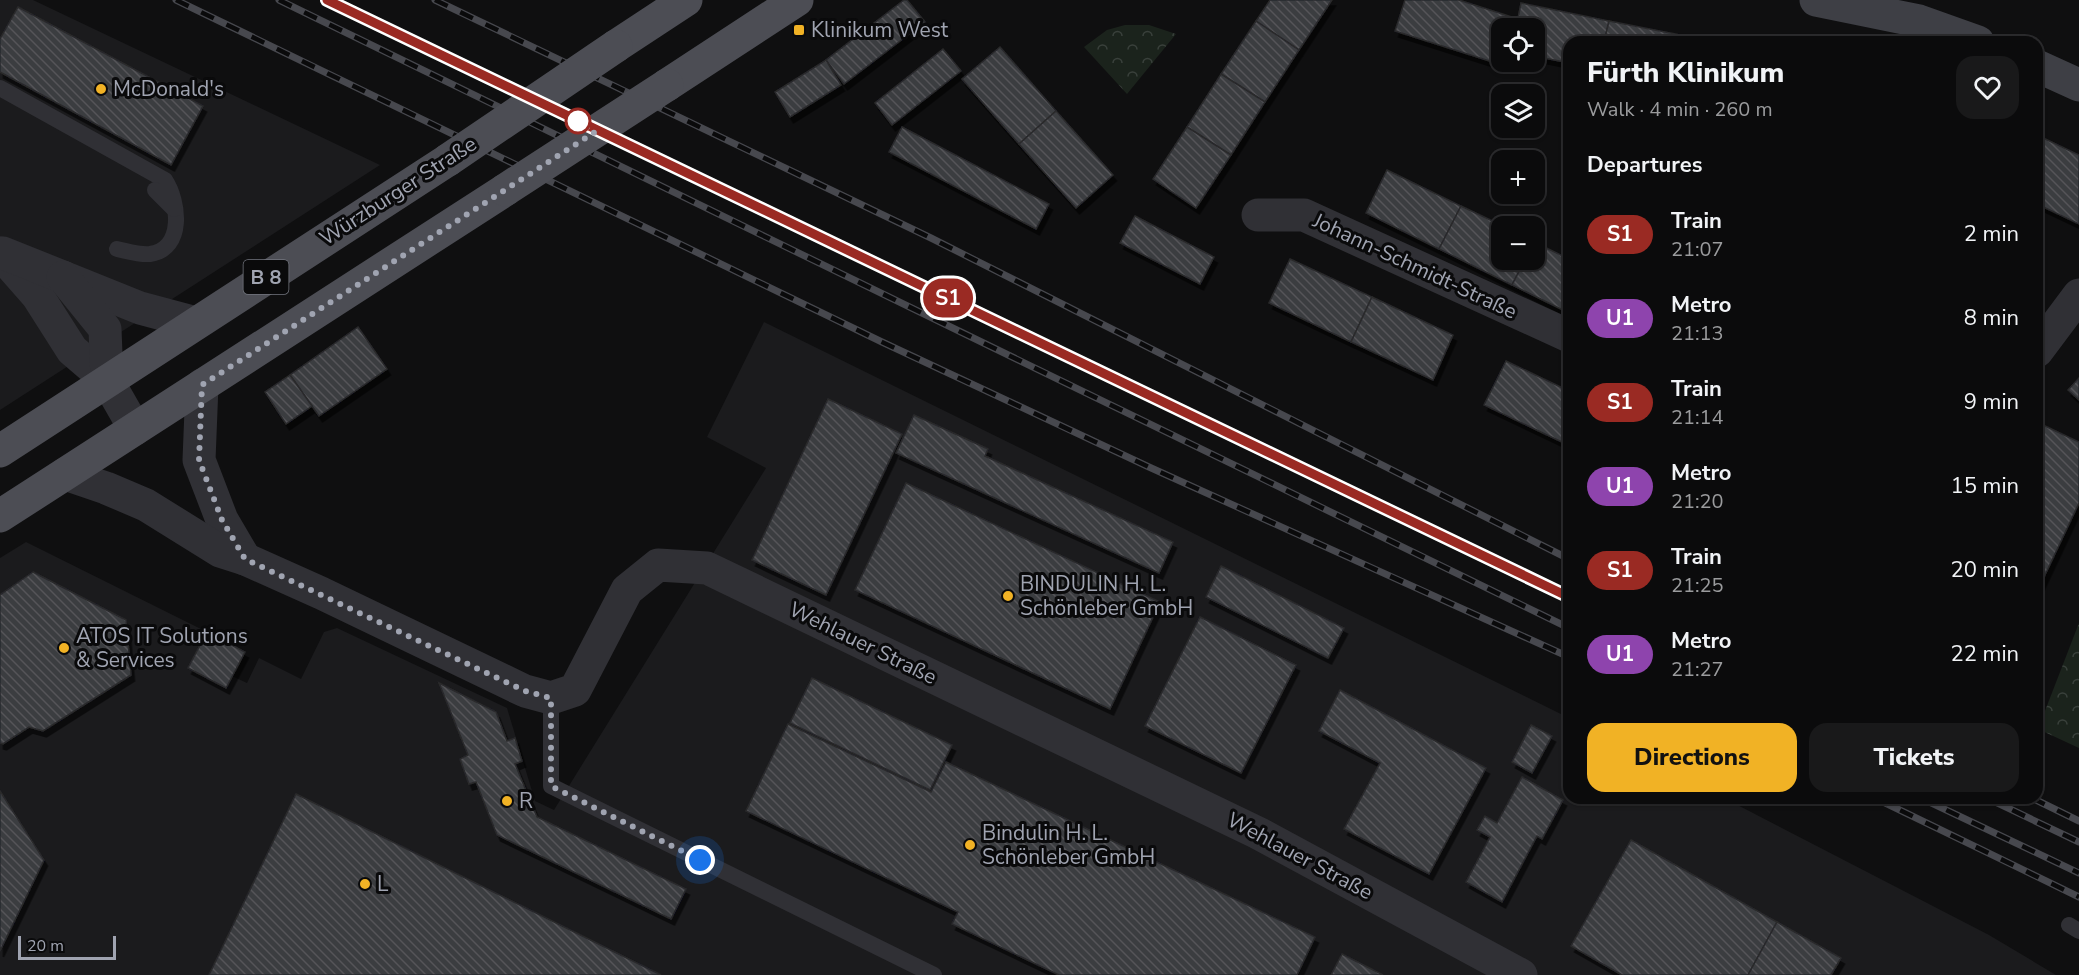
<!DOCTYPE html>
<meta charset="utf-8">
<style>
:root{--surface:#0b0b0c;--page:#19191a;--text:#f1f3f6;--muted:#9a9b9d;--line:#2b2b2d;--accent:#f1b225}
body{margin:0;font-family:"Nunito Sans",sans-serif;background:var(--page);color:var(--text);height:100vh;display:flex;flex-direction:column;font-size:22px;white-space:nowrap}
*{box-sizing:border-box;margin:0}
p{font-size:20px;color:var(--muted)}
.icon{flex:none;width:33px;height:33px;fill:none;stroke:currentColor;stroke-width:2;stroke-linecap:round;stroke-linejoin:round}
.map{position:relative;flex:1;overflow:hidden}
.details{position:absolute;left:1563px;top:36px;width:480px;height:768px;display:flex;flex-direction:column;background:var(--surface);border-radius:18px;box-shadow:0 2px 4px #0004,0 0 0 2px var(--line)}
.details>*{flex:none}
.badge{padding:0 12px;border-radius:20px;font-size:21px;line-height:39px}
.buttons{position:absolute;left:1491px;top:18px;display:grid;gap:12px}
.buttons a{display:grid;place-items:center;width:54px;height:54px;border-radius:12px;background:var(--surface);box-shadow:0 2px 4px #0004,0 0 0 2px var(--line);font-size:30px}
.scale{position:absolute;left:18px;bottom:15px;width:98px;box-sizing:border-box;padding-left:6px;border:3px solid #a0a4b1;border-top:0;font-size:16px;line-height:21px;white-space:nowrap;color:#a0a4b1;-webkit-text-stroke:4px #0a0a0b;paint-order:stroke}
.you{position:absolute;width:30px;height:30px;margin:-15px;border:4px solid #fff;border-radius:50%;background:#1a73e8;box-shadow:0 0 0 9px #1a73e833}
.map>.badge{position:absolute;translate:-50% -50%;box-shadow:0 0 0 3px #fff}
h2{padding:0 24px;font-size:22px;line-height:54px}
.round{display:grid;place-items:center;flex:none;width:63px;height:63px;border-radius:18px;background:var(--page)}
.headline{display:flex;align-items:center;justify-content:space-between;height:102px;padding:0 24px}
h1{font-size:28px;font-weight:800;line-height:45px}
.button{display:flex;gap:12px;margin-top:auto;padding:12px 24px}
.button a{flex:1;height:69px;border-radius:18px;background:var(--accent);color:#111;font-size:24px;font-weight:800;line-height:69px;text-align:center}
.button a+a{background:var(--page);color:var(--text)}
ul{padding:0;list-style:none}
li{display:flex;align-items:center;gap:18px;height:84px;padding:0 24px}
li div{flex:1}
li b{display:block;font-size:22px}
li em{font-style:normal}
li .badge{min-width:66px;font-weight:700;text-align:center}
.map>svg:first-child{display:block}
.built{fill:#1b1b1d}
.park{fill:url(#park-crowns)}
.building{fill:url(#building-back-hatch);stroke:#29292c;stroke-width:1.5;filter:url(#shadow)}
.lines{fill:none;stroke-linecap:round;stroke-linejoin:round}
.lane{stroke:#303035;stroke-width:16}
.street{stroke:#303035;stroke-width:33}
.secondary{stroke:#3e3f45;stroke-width:33}
.primary{stroke:#4c4d54;stroke-width:33}
.rail-casing{stroke:#47484e;stroke-width:7}
.rail{stroke:#0a0a0b;stroke-width:4.5;stroke-dasharray:14;stroke-linecap:butt}
.primary-bridge{stroke:#4c4d54;stroke-width:33}
.line-casing{stroke:#fff;stroke-width:14}
.line{stroke:#9a2a23;stroke-width:9}
.walk{stroke:#a0a4b1;stroke-width:6;stroke-dasharray:0 10.8}
.poi-dot{fill:#f1b225;stroke:#0a0a0b;stroke-width:2}
.stop-dot{fill:#fff;stroke:#9a2a23;stroke-width:3}
.labels{text-anchor:middle;dominant-baseline:central;stroke-width:6;stroke-linejoin:round;paint-order:stroke}
.shield{fill:#0a0a0b;stroke:#73767f;stroke-width:1.5}
.shield-label{font-size:20px;font-weight:bold;fill:#a0a4b1}
.poi-label{font-size:21px;fill:#a0a4b1;stroke:#0a0a0b;text-anchor:start}
.street-label{font-size:21px;fill:#a0a4b1;stroke:#0a0a0b}
</style>
<div class="map">
<svg width="2079" height="975" viewBox="0 0 2079 975">
<defs>
<pattern id="park-crowns" width="20" height="18" patternUnits="userSpaceOnUse" patternTransform="scale(1.5)"><rect width="20" height="18" fill="#1b231c"/><path d="M2 6a3 3 0 1 1 6 0M12 15a3 3 0 1 1 6 0" fill="none" stroke="#39403b"/></pattern>
<pattern id="building-back-hatch" width="6" height="6" patternUnits="userSpaceOnUse" patternTransform="scale(1.5)"><rect width="6" height="6" fill="#3b3c40"/><path d="M-1 5l2 2M0 0l6 6M5-1l2 2" fill="none" stroke="#545559"/></pattern>
<filter id="shadow"><feDropShadow dx="3.5" dy="6" stdDeviation="0" flood-color="#0009"/></filter>
</defs>
<rect width="100%" height="100%" fill="#0f0f10"/>
<g class="built">
<polygon points="0,0 33,0 380,165 0,410"/>
<polygon points="764,322 1569,718 1569,798 1724,798 1989,935 2056,975 0,975 0,558 26,542 207,632 232,676 247,683 259,658 301,679 324,632 337,628 507,708 535,801 554,810 766,468 707,437"/>
</g>
<g class="park">
<polygon points="1125,25 1149,25 1176,34 1127,94 1084,47 1107,30"/>
<polygon points="2079,623 2079,748 2038,729"/>
</g>
<g class="building">
<polygon points="904,0 907,0 925,22 844,84 826,60"/>
<polygon points="1270,0 1332,0 1299,50 1256,21"/>
<polygon points="1405,0 1459,0 1518,19 1514,28 1502,28 1502,65 1395,31"/>
<polygon points="1521,3 1609,21 1604,42 1569,42 1569,63 1534,56 1534,28 1516,28"/>
<polygon points="18,7 203,106 171,165 0,72 0,39"/>
<polygon points="1256,21 1299,50 1265,102 1221,74"/>
<polygon points="1609,21 1696,38 1695,42 1604,42"/>
<polygon points="1000,47 1056,111 1019,144 962,79"/>
<polygon points="943,49 961,71 892,125 875,103"/>
<polygon points="826,60 841,85 790,117 775,92"/>
<polygon points="1221,74 1265,102 1231,155 1187,127"/>
<polygon points="1056,111 1113,175 1076,208 1019,144"/>
<polygon points="902,127 1049,204 1036,229 889,152"/>
<polygon points="1187,127 1231,155 1196,208 1153,179"/>
<polygon points="2037,135 2079,155 2079,224 2037,204"/>
<polygon points="1387,170 1461,206 1439,249 1366,213"/>
<polygon points="1461,206 1503,226 1502,260 1525,260 1512,285 1439,249"/>
<polygon points="1135,216 1214,257 1200,284 1120,243"/>
<polygon points="1534,242 1569,259 1569,313 1512,285 1525,260 1534,260"/>
<polygon points="1290,259 1372,297 1351,342 1269,303"/>
<polygon points="1372,297 1453,335 1433,380 1351,342"/>
<polygon points="358,327 387,369 319,416 290,375"/>
<polygon points="1506,361 1569,391 1569,438 1566,444 1484,405"/>
<polygon points="290,375 312,406 286,424 265,392"/>
<polygon points="2079,378 2079,400 2068,390"/>
<polygon points="828,399 902,434 826,595 752,560"/>
<polygon points="914,415 988,449 985,456 1173,542 1159,573 896,453"/>
<polygon points="2043,425 2079,442 2079,503 2037,592 2037,439"/>
<polygon points="906,483 1160,602 1110,709 855,590"/>
<polygon points="1221,566 1344,628 1328,658 1206,597"/>
<polygon points="33,572 126,620 131,675 43,731 29,727 3,744 0,743 0,595"/>
<polygon points="1200,617 1296,665 1241,773 1145,726"/>
<polygon points="207,632 245,652 226,688 188,668"/>
<polygon points="812,678 952,745 930,790 790,723"/>
<polygon points="439,683 496,712 507,741 515,738 522,761 515,764 537,817 686,889 671,919 497,835 476,782 469,784 460,759 468,755"/>
<polygon points="1340,690 1486,768 1429,874 1344,829 1380,763 1319,731"/>
<polygon points="788,724 931,792 946,762 1315,937 1297,975 1059,975 952,924 958,912 746,811"/>
<polygon points="1531,725 1552,736 1532,773 1512,762"/>
<polygon points="1522,777 1563,800 1542,839 1537,836 1502,902 1466,882 1490,837 1477,830 1485,816 1497,823"/>
<polygon points="0,791 44,860 0,951"/>
<polygon points="296,794 661,975 209,975"/>
<polygon points="1631,840 1777,922 1748,975 1622,975 1571,946"/>
<polygon points="1777,922 1841,958 1831,975 1748,975"/>
<polygon points="1342,954 1383,975 1331,975"/>
</g>
<g class="lines">
<g class="lane">
<path d="M0 88 165 180C179 201 185 249 150 254 139 255 127 251 117 249"/>
<polyline points="155,190 174,209"/>
<polyline points="551,698 551,786 934,975"/>
<polyline points="2069,925 2079,931"/>
</g>
<g class="street">
<polyline points="1258,215 1304,215 1569,336"/>
<polyline points="0,253 37,295 72,350 107,380 135,429"/>
<polyline points="3,253 140,308 196,323"/>
<polyline points="63,277 105,329 107,380"/>
<polyline points="2037,351 2079,295"/>
<polyline points="202,385 199,460 222,520 245,559"/>
<polyline points="65,474 106,488 146,505 220,551 245,559 321,593 525,691 551,698 575,690 627,590 658,565 707,568 1258,833 1521,975"/>
</g>
<g class="secondary">
<polyline points="1816,0 1919,21 1978,42"/>
<polyline points="2037,66 2079,85"/>
</g>
<g class="primary">
<polyline points="616,46 686,0"/>
<polyline points="667,85 797,0"/>
<polyline points="0,451 448,160"/>
<polyline points="0,516 505,190"/>
</g>
<defs>
<g id="rail">
<polyline points="176,0 882,342 1149,467 1569,657"/>
<polyline points="279,0 1569,628"/>
<polyline points="327,0 1569,597"/>
<polyline points="435,0 931,238 1569,559"/>
<polyline points="1875,798 2079,897"/>
<polyline points="1921,798 2079,873"/>
<polyline points="1987,798 2079,842"/>
<polyline points="2032,798 2079,821"/>
</g>
</defs>
<use href="#rail" class="rail-casing"/>
<use href="#rail" class="rail"/>
<g class="primary-bridge">
<polyline points="448,160 616,46"/>
<polyline points="505,190 667,85"/>
</g>
</g>
<g class="lines">
<defs>
<polyline id="line" points="327,0 1569,597"/>
</defs>
<use href="#line" class="line-casing"/>
<use href="#line" class="line"/>
<polyline class="walk" points="578,121 595,132 202,385 199,460 222,520 245,559 525,691 551,698 551,786 700,860"/>
</g>
<g class="poi-dot">
<rect x="793" y="24" width="12" height="12" rx="3"/>
<circle cx="101" cy="89" r="6"/>
<circle cx="1008" cy="596" r="6"/>
<circle cx="64" cy="648" r="6"/>
<circle cx="507" cy="801" r="6"/>
<circle cx="970" cy="845" r="6"/>
<circle cx="365" cy="884" r="6"/>
</g>
<circle class="stop-dot" cx="578" cy="121" r="12"/>
<g class="labels">
<rect class="shield" x="243.5" y="260" width="45" height="34" rx="4.5"/>
<g class="shield-label">
<text x="266" y="277">B 8</text>
</g>
<g class="poi-label">
<text x="811" y="30">Klinikum West</text>
<text x="113" y="89">McDonald's</text>
<text x="1020" y="584">BINDULIN H. L.<tspan x="1020" dy="24">Schönleber GmbH</tspan></text>
<text x="76" y="636">ATOS IT Solutions<tspan x="76" dy="24">&amp; Services</tspan></text>
<text x="519" y="801">R</text>
<text x="982" y="833">Bindulin H. L.<tspan x="982" dy="24">Schönleber GmbH</tspan></text>
<text x="377" y="884">L</text>
</g>
<g class="street-label">
<text transform="translate(398 191) rotate(-33)">Würzburger Straße</text>
<text transform="translate(1415 266) rotate(25)">Johann-Schmidt-Straße</text>
<text transform="translate(863 643) rotate(26)">Wehlauer Straße</text>
<text transform="translate(1300 856) rotate(28)">Wehlauer Straße</text>
</g>
</g>
</svg>
<div class="buttons">
<a><svg class="icon" aria-label="locate" viewBox="0 0 24 24"><circle cx="12" cy="12" r="6"/><path d="M12 2v4M12 18v4M2 12h4M18 12h4"/></svg></a>
<a><svg class="icon" aria-label="layers" viewBox="0 0 24 24"><path d="M12 4l9 5-9 5-9-5zM3 14l9 5 9-5"/></svg></a>
<a>+</a>
<a>−</a>
</div>
<div class="scale">20 m</div>
<div class="you" style="left:700px;top:860px"></div>
<b class="badge" style="left:948px;top:298px;background:#9a2a23;color:#fff">S1</b>
<section class="details">
<div class="headline"><div><h1>Fürth Klinikum</h1><p>Walk · 4 min · 260 m</p></div><a class="round"><svg class="icon" aria-label="heart" viewBox="0 0 24 24"><path d="M12 20l-8-8c-3-5 5-10 8-4 3-6 11-1 8 4z"/></svg></a></div>
<h2>Departures</h2>
<ul>
<li><span class="badge" style="background:#9a2a23;color:#fff">S1</span><div><b>Train</b><p>21:07</p></div><em>2 min</em></li>
<li><span class="badge" style="background:#8e44ad;color:#fff">U1</span><div><b>Metro</b><p>21:13</p></div><em>8 min</em></li>
<li><span class="badge" style="background:#9a2a23;color:#fff">S1</span><div><b>Train</b><p>21:14</p></div><em>9 min</em></li>
<li><span class="badge" style="background:#8e44ad;color:#fff">U1</span><div><b>Metro</b><p>21:20</p></div><em>15 min</em></li>
<li><span class="badge" style="background:#9a2a23;color:#fff">S1</span><div><b>Train</b><p>21:25</p></div><em>20 min</em></li>
<li><span class="badge" style="background:#8e44ad;color:#fff">U1</span><div><b>Metro</b><p>21:27</p></div><em>22 min</em></li>
</ul>
<div class="button"><a>Directions</a><a>Tickets</a></div>
</section>
</div>
